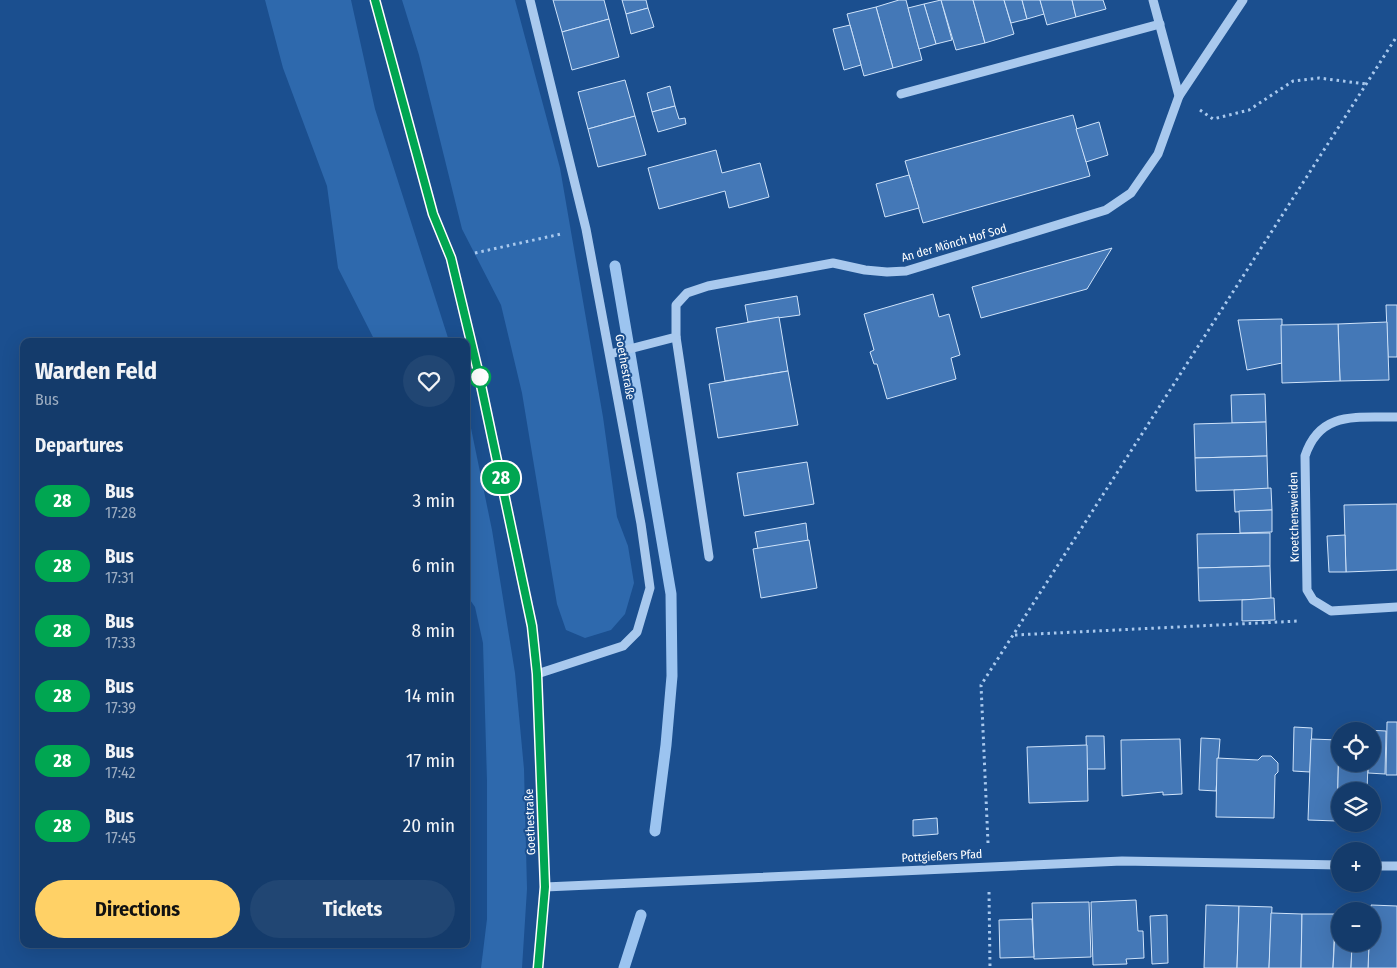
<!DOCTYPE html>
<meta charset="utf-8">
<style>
:root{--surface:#143b6b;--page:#214673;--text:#f1f3f6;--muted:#9dadc1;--line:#33557e;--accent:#ffd166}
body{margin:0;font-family:"Fira Sans Condensed",sans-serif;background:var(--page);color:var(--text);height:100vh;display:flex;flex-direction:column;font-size:19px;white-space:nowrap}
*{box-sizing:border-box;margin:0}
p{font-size:16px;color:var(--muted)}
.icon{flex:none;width:28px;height:28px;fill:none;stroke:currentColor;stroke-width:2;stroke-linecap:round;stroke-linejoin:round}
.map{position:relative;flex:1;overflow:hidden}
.drawer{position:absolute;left:20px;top:338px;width:450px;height:610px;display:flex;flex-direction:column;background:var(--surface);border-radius:10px;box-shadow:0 5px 20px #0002,0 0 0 1px var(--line)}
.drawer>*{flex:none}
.badge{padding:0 10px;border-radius:16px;font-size:18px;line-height:32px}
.buttons{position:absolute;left:1331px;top:722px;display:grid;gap:10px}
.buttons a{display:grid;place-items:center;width:50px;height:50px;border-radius:50%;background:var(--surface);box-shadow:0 5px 20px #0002,0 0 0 1px var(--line);font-size:25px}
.map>.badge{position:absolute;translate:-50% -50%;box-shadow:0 0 0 2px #fff}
h2{padding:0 15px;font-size:19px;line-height:45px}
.round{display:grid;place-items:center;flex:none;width:52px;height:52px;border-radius:26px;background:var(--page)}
.headline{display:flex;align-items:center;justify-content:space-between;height:85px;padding:0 15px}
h1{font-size:24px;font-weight:700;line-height:38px}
.primary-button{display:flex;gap:10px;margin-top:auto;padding:10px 15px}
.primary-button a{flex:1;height:58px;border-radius:30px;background:var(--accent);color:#111;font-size:20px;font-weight:700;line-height:58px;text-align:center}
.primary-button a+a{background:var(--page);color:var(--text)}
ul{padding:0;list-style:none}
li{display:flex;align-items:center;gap:15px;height:65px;padding:0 15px}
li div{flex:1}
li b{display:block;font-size:19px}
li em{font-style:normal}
li .badge{min-width:55px;font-weight:700;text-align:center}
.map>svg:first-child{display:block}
.green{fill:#2e69ad}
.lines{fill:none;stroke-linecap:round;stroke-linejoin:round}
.stream{stroke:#9cc4f0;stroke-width:11}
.building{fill:#4478b7;stroke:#cfe3fa}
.path{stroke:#a9c9ee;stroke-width:3;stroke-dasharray:2.5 4;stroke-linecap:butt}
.minor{stroke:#a9c9ee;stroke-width:9}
.line-casing{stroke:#fff;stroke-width:11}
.line{stroke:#00a651;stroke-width:8}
.stop-dot{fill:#fff;stroke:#00a651;stroke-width:2.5}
.labels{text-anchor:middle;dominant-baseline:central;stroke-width:4;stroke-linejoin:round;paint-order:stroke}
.street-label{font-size:12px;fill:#fff;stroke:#1b4f8f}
</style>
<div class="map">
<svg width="1397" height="968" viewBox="0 0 1397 968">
<rect width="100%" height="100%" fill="#1b4f8f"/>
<g class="green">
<polygon points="265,0 351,0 375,109 449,341 375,341 338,268 327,186 283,68"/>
<polygon points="402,0 515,0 560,168 603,417 617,517 628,546 634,583 625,614 611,630 585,638 566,630 557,604 522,393 501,305 462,229 419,55"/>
<polygon points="466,404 492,530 515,673 524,769 527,889 522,968 481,968 487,919 487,781 483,643 475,607 466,594"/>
</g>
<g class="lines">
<g class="stream">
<polyline points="615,266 671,594 672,676 666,745 655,831"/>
<polyline points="624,968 641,915"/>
</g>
</g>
<g class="building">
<polygon points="553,0 604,0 609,19 562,32"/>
<polygon points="622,0 646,0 648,8 626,14"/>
<polygon points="899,0 906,0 922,60 893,68 876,7"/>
<polygon points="941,0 952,40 936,44 924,4"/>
<polygon points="941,0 973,0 985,43 956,50"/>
<polygon points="973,0 1004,0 1014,34 985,43"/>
<polygon points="1004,0 1022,0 1027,19 1011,23"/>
<polygon points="1022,0 1040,0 1044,14 1027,19"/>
<polygon points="1040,0 1072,0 1076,17 1047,25"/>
<polygon points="1072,0 1103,0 1106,9 1076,17"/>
<polygon points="924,4 936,44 919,49 908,8"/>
<polygon points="876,7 893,68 864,76 847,14"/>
<polygon points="648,8 654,27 631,34 626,14"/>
<polygon points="609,19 619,57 572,70 562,32"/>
<polygon points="850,25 861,65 844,70 833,29"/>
<polygon points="625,80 635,116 588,129 578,92"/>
<polygon points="670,86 675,106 652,112 647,93"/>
<polygon points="675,106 679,119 685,118 686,124 658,132 652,112"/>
<polygon points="1073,115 1090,176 923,223 905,161"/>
<polygon points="635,116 646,155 598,167 588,129"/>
<polygon points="1099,122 1108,155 1086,162 1076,129"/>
<polygon points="716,150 722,173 760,163 769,197 729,208 725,191 659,209 648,168"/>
<polygon points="909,175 919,208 885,217 876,184"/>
<polygon points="1112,248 1087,289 981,318 972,287"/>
<polygon points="933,294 939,317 949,314 960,355 951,358 956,379 887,399 877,364 874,364 870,352 874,350 864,314"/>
<polygon points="797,296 800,315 748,322 745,305"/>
<polygon points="1386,305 1397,305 1397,357 1388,357"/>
<polygon points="779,317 788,371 725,381 716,328"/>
<polygon points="1282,319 1282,363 1247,370 1238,320"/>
<polygon points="1387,322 1389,380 1340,381 1338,324"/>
<polygon points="1338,324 1340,381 1282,383 1281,325"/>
<polygon points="788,371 798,425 718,438 709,384"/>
<polygon points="1265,394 1266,422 1232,423 1231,395"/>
<polygon points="1266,422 1267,456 1195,458 1194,424"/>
<polygon points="1267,456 1268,489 1196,491 1195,458"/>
<polygon points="807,462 814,504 744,516 737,473"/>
<polygon points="1271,488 1272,510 1235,512 1234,490"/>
<polygon points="1397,504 1397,570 1346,572 1344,505"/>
<polygon points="1272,510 1272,532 1240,533 1239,511"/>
<polygon points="806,523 808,541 758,549 755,532"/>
<polygon points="1270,533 1270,566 1198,568 1197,534"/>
<polygon points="1345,535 1346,572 1329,572 1327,536"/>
<polygon points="809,540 817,588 761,598 753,549"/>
<polygon points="1270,566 1271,599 1199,601 1198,568"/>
<polygon points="1271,598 1274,598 1275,620 1242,621 1242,600"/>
<polygon points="1387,722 1397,722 1397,775 1386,775"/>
<polygon points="1294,727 1312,728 1310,772 1293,771"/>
<polygon points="1367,730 1386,731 1385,774 1368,773 1368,764 1372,764 1372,731"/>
<polygon points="1086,736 1104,736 1105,769 1087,769"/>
<polygon points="1201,738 1220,739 1216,791 1199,790"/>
<polygon points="1180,739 1182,794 1163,795 1163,792 1122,796 1121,740"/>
<polygon points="1311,739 1339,740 1337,821 1308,820"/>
<polygon points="1339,740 1340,764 1368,764 1367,791 1340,791 1340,821 1337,821"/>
<polygon points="1087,745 1088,801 1029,803 1027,747"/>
<polygon points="1262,756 1271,756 1278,763 1278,772 1275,775 1274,818 1216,817 1217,758 1258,760"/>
<polygon points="937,818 938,834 913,836 913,820"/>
<polygon points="1136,900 1138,931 1143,931 1144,958 1126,959 1127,964 1093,965 1091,902"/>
<polygon points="1089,902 1091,957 1034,959 1032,903"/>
<polygon points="1206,905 1239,906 1237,968 1204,968"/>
<polygon points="1371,905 1397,906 1397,968 1368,968 1369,944 1372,944"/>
<polygon points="1239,906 1272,907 1269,968 1237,968"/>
<polygon points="1271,913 1302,914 1301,968 1269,968"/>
<polygon points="1302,914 1335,914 1333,968 1301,968"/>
<polygon points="1167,915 1168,963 1152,964 1150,916"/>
<polygon points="1032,919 1034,957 1000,958 999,920"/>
<polygon points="1335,933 1340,933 1340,944 1352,944 1351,968 1333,968"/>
<polygon points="1352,944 1369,944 1368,968 1351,968"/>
</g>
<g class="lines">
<g class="path">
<polyline points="1200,110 1213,119 1249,110 1293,81 1319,78 1366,84"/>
<polyline points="475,253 561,234"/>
<polyline points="1015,635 1299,621"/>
<polyline points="988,843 981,685 1397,36"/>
<polyline points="989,892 990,968"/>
</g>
<g class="minor">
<polyline points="375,0 433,214 451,258 478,371 532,626 537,674 545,887 538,968"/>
<polyline points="530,0 586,229 641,524 650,588 637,632 623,646 537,674"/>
<polyline points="901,94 1160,24"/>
<polyline points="1179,96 1243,0"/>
<polyline points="676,337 709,557"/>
<polyline points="610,354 676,337 676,305 687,293 708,286 833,263 865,270 887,272 906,271 1106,210 1131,193 1158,154 1179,96 1153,0"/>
<path d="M1397 417C1357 418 1320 410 1305 456L1307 590 1313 600 1331 611 1397 607"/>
<polyline points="1372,866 1397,866"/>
<polyline points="545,887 1122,861 1340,865"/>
</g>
</g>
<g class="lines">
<defs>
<polyline id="line" points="375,0 433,214 451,258 478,371 532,626 537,674 545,887 538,968"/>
</defs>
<use href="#line" class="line-casing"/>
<use href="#line" class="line"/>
</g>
<circle class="stop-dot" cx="480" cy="377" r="10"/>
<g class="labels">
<g class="street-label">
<text transform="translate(954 243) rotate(-16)">An der Mönch Hof Sod</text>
<text transform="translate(625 367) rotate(80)">Goethestraße</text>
<text transform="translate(1294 517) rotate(-91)">Kroetchensweiden</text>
<text transform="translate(530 822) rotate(-92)">Goethestraße</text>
<text transform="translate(942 856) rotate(-3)">Pottgießers Pfad</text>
</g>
</g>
</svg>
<div class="buttons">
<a><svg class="icon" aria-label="locate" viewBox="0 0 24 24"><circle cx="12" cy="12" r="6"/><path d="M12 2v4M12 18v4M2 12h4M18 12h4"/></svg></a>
<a><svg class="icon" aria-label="layers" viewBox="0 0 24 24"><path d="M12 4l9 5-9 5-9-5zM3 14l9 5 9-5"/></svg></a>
<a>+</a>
<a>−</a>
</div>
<b class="badge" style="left:501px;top:478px;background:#00a651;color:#fff">28</b>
<section class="drawer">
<div class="headline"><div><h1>Warden Feld</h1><p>Bus</p></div><a class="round"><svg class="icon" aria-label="heart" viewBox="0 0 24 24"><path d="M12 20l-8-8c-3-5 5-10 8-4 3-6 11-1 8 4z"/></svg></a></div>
<h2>Departures</h2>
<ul>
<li><span class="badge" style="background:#00a651;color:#fff">28</span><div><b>Bus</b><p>17:28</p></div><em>3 min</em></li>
<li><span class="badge" style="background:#00a651;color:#fff">28</span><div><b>Bus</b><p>17:31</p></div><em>6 min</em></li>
<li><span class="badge" style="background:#00a651;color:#fff">28</span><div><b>Bus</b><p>17:33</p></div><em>8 min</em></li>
<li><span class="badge" style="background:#00a651;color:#fff">28</span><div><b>Bus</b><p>17:39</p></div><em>14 min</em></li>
<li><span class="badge" style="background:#00a651;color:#fff">28</span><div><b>Bus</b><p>17:42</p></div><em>17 min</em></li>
<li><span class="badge" style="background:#00a651;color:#fff">28</span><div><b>Bus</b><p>17:45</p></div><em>20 min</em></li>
</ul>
<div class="primary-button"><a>Directions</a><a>Tickets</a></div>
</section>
</div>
